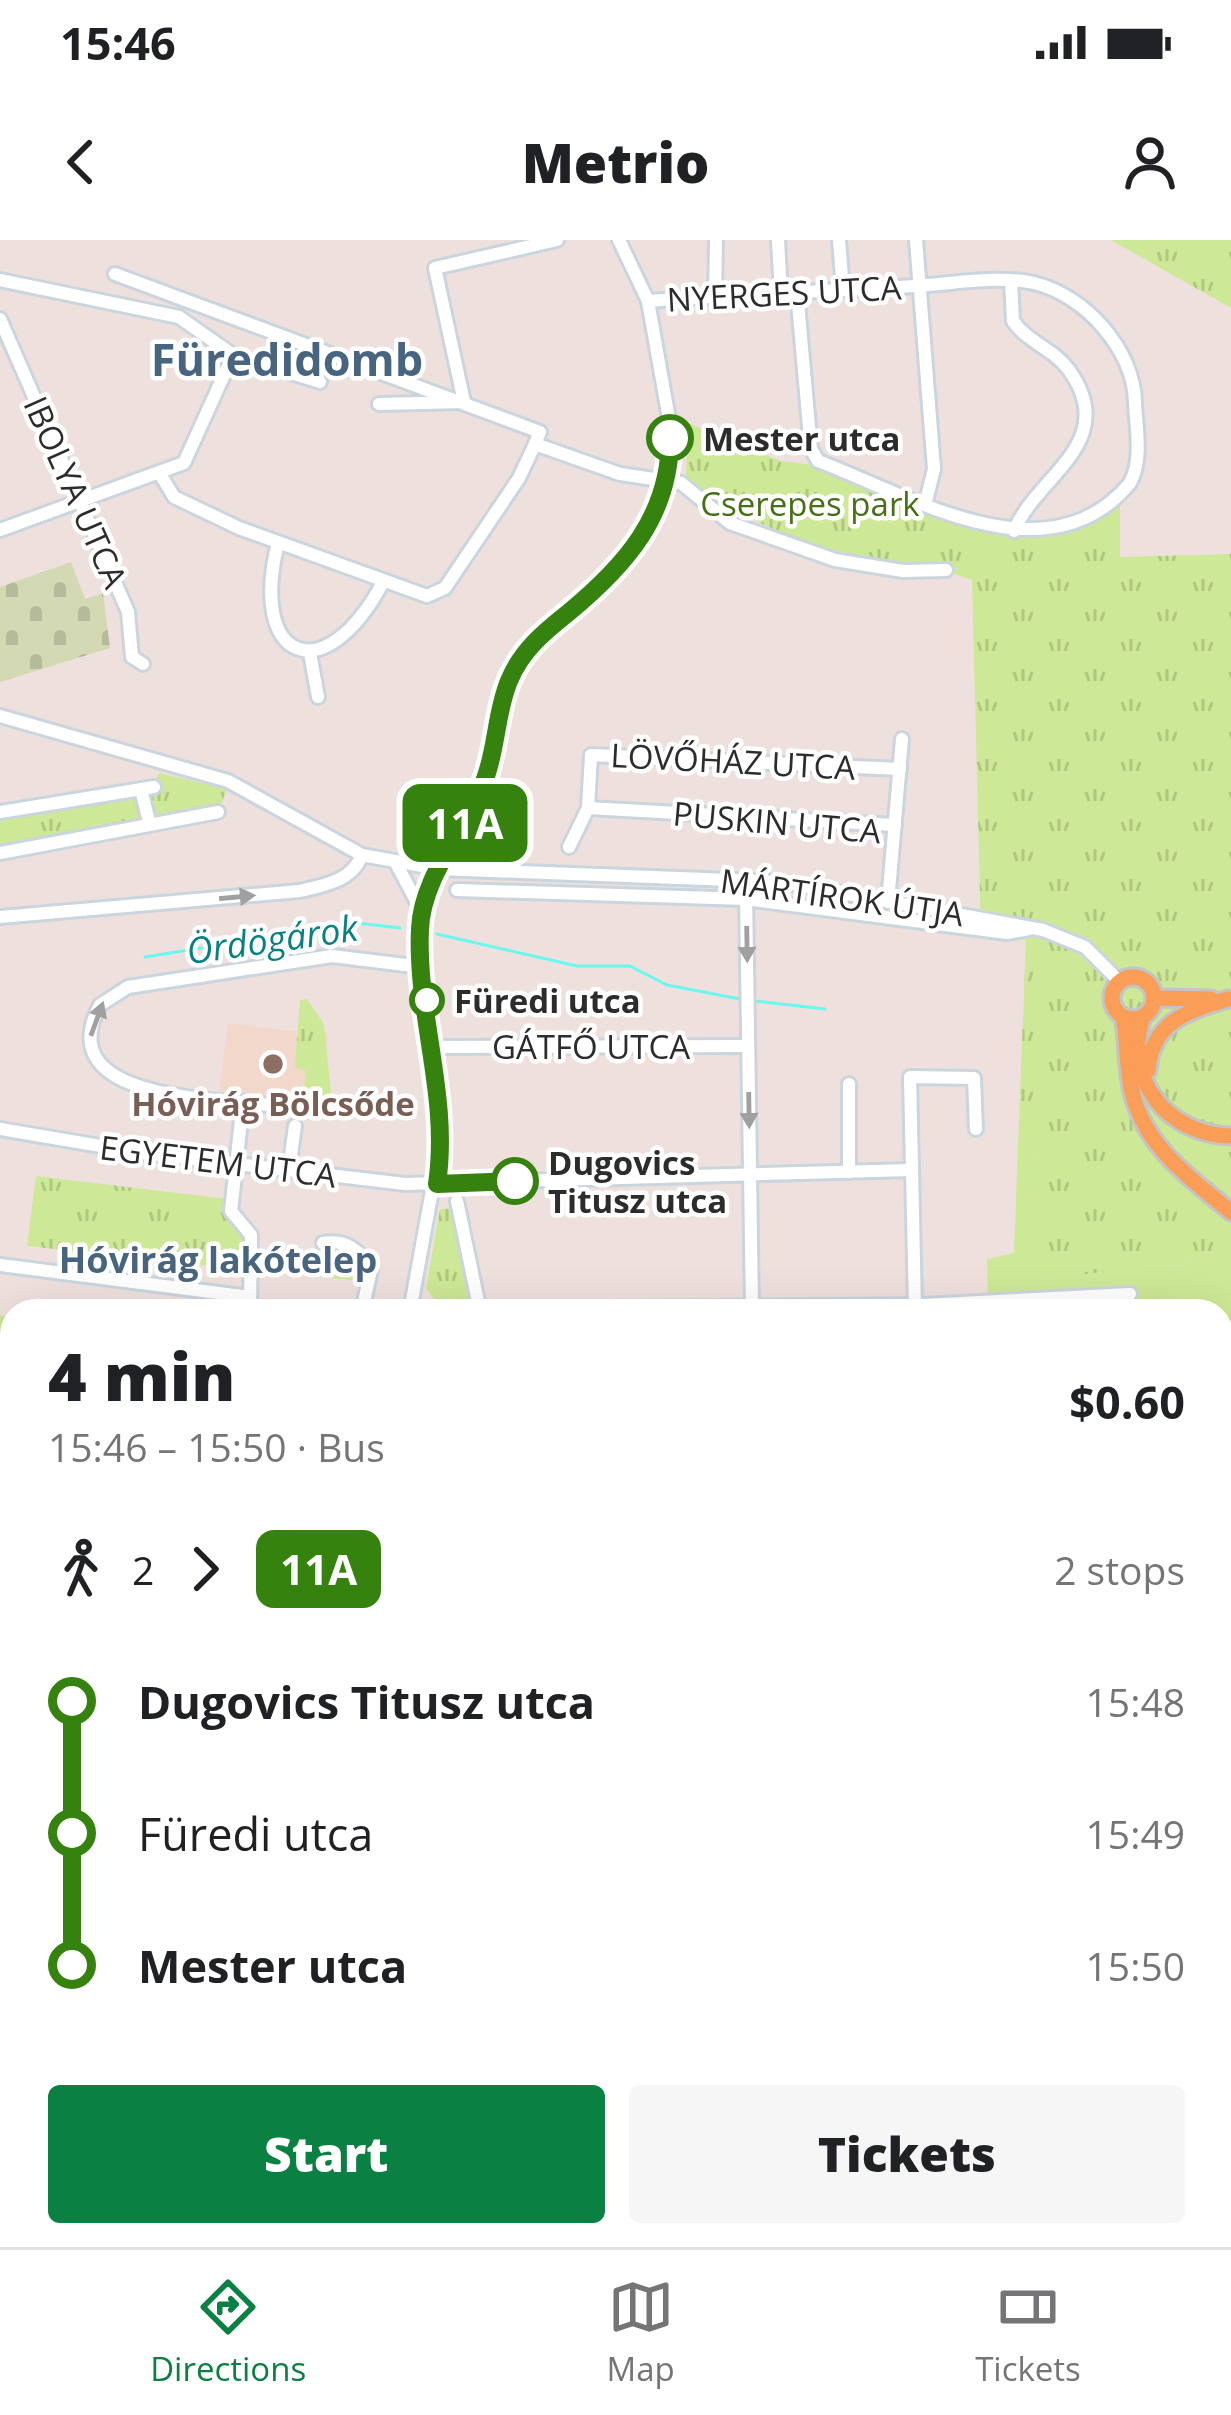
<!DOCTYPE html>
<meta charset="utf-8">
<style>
:root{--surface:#fff;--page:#f6f6f6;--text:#202124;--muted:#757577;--line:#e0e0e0;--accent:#0b8043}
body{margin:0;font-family:"Open Sans",sans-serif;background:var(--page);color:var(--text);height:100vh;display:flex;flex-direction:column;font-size:45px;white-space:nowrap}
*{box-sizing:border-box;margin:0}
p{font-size:39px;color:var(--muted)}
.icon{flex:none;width:66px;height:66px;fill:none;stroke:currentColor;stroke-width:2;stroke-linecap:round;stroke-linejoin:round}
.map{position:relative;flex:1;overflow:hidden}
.sheet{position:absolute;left:0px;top:1059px;width:1233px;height:948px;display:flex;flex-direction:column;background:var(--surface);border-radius:36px 36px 0 0;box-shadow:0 12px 48px #0002}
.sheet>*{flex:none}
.badge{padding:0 24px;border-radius:18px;font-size:42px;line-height:78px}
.map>.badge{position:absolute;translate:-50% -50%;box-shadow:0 0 0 6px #fff}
.legs{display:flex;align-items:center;gap:18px;height:132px;padding:0 48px;font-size:39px}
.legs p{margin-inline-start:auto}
.headline{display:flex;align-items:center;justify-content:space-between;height:204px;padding:0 48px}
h1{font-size:66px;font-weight:800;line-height:90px}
.action{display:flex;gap:24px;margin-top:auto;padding:24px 48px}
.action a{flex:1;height:138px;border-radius:12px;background:var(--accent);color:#fff;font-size:48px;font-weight:800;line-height:138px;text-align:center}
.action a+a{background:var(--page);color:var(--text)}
ul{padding:0 48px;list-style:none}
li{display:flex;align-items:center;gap:42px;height:132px;font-size:45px}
li i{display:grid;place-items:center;width:18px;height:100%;margin:0 15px;background:currentColor}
li i::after{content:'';width:30px;height:30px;margin:-15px;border:9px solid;border-radius:50%;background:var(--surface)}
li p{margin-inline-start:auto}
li:first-child i{background:linear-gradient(#0000 50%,currentColor 0)}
li:last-child i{background:linear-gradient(currentColor 50%,#0000 0)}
.status{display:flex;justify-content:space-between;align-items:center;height:84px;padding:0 60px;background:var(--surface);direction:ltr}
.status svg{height:33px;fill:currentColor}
header{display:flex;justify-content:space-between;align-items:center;height:156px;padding:0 48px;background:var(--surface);font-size:54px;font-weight:800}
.tab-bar{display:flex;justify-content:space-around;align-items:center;height:168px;border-top:3px solid var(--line);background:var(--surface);font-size:33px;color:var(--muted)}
.tab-bar a{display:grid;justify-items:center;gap:6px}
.tab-bar .current{color:var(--accent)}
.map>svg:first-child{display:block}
.education{fill:#f1d8cb}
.grass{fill:url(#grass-tufts)}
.cemetery{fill:url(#cemetery-stones)}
.garden{fill:#cde896}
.pitch{fill:#e8f091}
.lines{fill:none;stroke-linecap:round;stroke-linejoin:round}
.stream{stroke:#6af7ed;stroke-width:3}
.minor-casing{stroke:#cbd5de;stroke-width:18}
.major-casing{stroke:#c4c4c4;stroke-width:21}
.minor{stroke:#fff;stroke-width:12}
.major{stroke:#fa9d56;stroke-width:15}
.oneway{fill:#a0a0a0}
.line-1-casing{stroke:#fff;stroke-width:27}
.line-1{stroke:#35820e;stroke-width:18}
.stop-1-dot{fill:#fff;stroke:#35820e;stroke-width:6}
.education-dot{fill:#8d6e63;stroke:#fff;stroke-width:4.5}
.labels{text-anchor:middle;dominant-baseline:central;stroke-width:9;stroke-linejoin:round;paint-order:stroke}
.street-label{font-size:33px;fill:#2c2c2c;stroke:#fff}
.stop-label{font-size:33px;font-weight:bold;fill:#2c2c2c;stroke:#fff;text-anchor:start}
.park-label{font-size:33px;fill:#466f16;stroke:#fff}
.education-label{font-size:33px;font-weight:bold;fill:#785e54;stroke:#fff}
.water-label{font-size:36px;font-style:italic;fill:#078082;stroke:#fff}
.neighbourhood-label{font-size:36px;font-weight:bold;fill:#486580;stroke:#fff}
.district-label{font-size:45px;font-weight:bold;fill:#486580;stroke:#fff}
</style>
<div class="status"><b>15:46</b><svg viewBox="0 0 49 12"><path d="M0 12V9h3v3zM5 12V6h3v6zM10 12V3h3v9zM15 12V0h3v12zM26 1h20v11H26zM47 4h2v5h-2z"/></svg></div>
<header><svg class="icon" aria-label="back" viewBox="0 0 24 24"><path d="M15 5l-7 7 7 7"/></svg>Metrio<svg class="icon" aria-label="person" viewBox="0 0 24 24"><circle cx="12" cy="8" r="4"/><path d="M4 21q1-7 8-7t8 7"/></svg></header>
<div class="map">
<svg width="1231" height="2007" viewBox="0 0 1231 2007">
<defs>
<pattern id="grass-tufts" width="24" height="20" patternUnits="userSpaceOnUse" patternTransform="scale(3)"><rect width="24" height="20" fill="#cde896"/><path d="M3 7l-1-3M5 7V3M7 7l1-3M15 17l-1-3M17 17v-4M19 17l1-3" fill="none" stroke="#b0c781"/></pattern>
<pattern id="cemetery-stones" width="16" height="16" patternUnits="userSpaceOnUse" patternTransform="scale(3)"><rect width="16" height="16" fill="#d2d9b3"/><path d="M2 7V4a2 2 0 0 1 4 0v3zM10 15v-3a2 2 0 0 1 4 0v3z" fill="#b4ba9a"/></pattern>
</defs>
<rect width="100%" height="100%" fill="#eee1dd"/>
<polygon class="education" points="228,783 328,796 319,865 219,852"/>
<g class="grass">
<polygon points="1111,0 1231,0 1231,68"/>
<path d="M688 183 781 221 813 225 1013 295 1048 296 1120 263V317L1231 314V1008L1222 1020 1040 1039 1034 907 1018 906 1026 700 981 695 972 340C930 324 887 324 844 313 786 298 733 274 686 237Z"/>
<polygon points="159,533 227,549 220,567 0,619 0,569 155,543"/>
<polygon points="307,759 324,784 332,862 303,865 306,831 295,828 300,760"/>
<polygon points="36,936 227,959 231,980 247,996 246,1030 27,1006"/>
<polygon points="455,968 470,1054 464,1065 437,1063 426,1048 440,969"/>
<polygon points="334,1005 365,1028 360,1041 303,1035 307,1022"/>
<polygon points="0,1076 12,1077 12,1199 0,1217"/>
<polygon points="0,1347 12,1349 12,1690 0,1691"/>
<polygon points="1231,1928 1231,2007 1167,2007 1174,1995 1221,1995 1221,1948"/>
</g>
<polygon class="cemetery" points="71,322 85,359 103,353 110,408 0,442 0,347"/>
<polygon class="garden" points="1018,906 1034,906 1041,1039 1221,1020 1231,1008 1231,1773 1221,1773 1221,1071 988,1071 987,1019 1014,1013"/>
<polygon class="pitch" points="0,1508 12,1518 12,1676 0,1679"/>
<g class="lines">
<g class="stream">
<polyline points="437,694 577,726 630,726 667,745 740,759"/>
<polyline points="145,717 358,683 400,688"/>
<polyline points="755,761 825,769"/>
<polyline points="0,1940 12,1940"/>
<polyline points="457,1995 458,2007"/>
<polyline points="902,1995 1127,2007"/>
</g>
<defs>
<g id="minor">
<polyline points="778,0 781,53"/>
<polyline points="839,0 843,50"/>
<polyline points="916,0 934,229 926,261"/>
<polyline points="115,34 540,192 535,204 620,234 681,243 730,283 835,320 903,331 946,330"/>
<polyline points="0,40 179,77 233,115 320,142"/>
<path d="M1011 41 1013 81C1028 103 1054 109 1069 130 1121 203 1037 235 1014 291"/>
<polyline points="715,56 716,0"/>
<path d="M648 61C737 55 826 51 915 46 952 44 998 35 1034 43 1085 55 1134 110 1135 162 1136 189 1143 219 1130 243 1048 342 911 256 818 221L811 209 797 52"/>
<polyline points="0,79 128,372 132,417 143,424"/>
<polyline points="379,164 464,162 435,28 557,0"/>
<polyline points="160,234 174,257 239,288 427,356 445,348 519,238 535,204"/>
<polyline points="0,290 184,223 233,115"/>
<path d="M278 303C248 421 324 453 383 342"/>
<polyline points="310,413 318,457"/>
<polyline points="0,476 228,541 362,615 439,629 783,642 1043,690 1085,707 1119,741"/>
<polyline points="141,549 149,582"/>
<polyline points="588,568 895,585"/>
<polyline points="0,572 154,547"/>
<path d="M471 572C473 598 475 618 499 631"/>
<polyline points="569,607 588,568 591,515 900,529"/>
<polyline points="0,613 218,572"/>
<polyline points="397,625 421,670"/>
<polyline points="457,650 746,659 1007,693 1029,689"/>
<polyline points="746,652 752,1070"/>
<polyline points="888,662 902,499"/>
<path d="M0 677 300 651C325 645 352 641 362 615"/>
<polyline points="433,807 748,806"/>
<polyline points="849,844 849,932"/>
<polyline points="243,862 231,971 251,995 250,1071"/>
<path d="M280 866C224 859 48 863 100 765L128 747 332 716 422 727"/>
<polyline points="0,889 136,912 405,944 911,930"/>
<polyline points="289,929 295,886"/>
<polyline points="457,961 480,1071"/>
<path d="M323 1003C347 999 359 1010 371 1030L362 1071"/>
<polyline points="0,1025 250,1057"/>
<polyline points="915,1068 910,837 974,838 976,889"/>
<polyline points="410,1070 922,1065 1130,1054"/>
<polyline points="410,1071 444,885 420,701 421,670 487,535 502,461 519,420 631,313 652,281 666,242 669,179 648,61 619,0"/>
<polyline points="0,1231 12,1218"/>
<polyline points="0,1347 12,1349"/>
<polyline points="0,1718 12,1709"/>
<polyline points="0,1953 12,1953"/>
<polyline points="563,1995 572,2007"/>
<polyline points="540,2007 548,1995"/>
<polyline points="828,2007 839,1995"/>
</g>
<g id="major">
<circle cx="1133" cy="758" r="21"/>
<polyline points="1154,758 1211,759"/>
<path d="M1123 777C1128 802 1126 827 1132 852 1145 907 1190 938 1231 972"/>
<path d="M1143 777C1122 839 1168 895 1231 896"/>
<path d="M1148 830C1152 782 1187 771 1228 759"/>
<polyline points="1227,2007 1231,1995"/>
</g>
</defs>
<use href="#minor" class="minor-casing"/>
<use href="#major" class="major-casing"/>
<use href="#minor" class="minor"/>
<use href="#major" class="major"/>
</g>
<defs><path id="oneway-solid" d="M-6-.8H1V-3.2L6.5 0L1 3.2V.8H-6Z" transform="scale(3)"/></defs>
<g class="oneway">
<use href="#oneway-solid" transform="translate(237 657) rotate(-5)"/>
<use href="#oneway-solid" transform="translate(747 704) rotate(89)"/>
<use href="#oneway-solid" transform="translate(97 779) rotate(-70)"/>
<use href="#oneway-solid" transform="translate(749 870) rotate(89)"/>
</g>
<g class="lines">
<defs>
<path id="line-1" d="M515 941 437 944C450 856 416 775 420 689 422 635 467 589 485 539 497 507 496 472 509 441 521 411 544 392 568 373 625 326 670 276 670 198"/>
</defs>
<use href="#line-1" class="line-1-casing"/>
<use href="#line-1" class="line-1"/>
</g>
<g class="stop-1-dot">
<circle cx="670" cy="198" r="21"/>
<circle cx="427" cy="760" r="15"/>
<circle cx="515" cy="941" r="21"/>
</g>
<circle class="education-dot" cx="273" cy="824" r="12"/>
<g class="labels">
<g class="street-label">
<text transform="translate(784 53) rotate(-3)">NYERGES UTCA</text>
<text transform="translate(76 252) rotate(66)">IBOLYA UTCA</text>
<text transform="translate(733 521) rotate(3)">LÖVŐHÁZ UTCA</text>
<text transform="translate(777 582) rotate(5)">PUSKIN UTCA</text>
<text transform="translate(842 657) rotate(8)">MÁRTÍROK ÚTJA</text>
<text x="591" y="806">GÁTFŐ UTCA</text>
<text transform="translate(218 921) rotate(7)">EGYETEM UTCA</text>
</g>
<g class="stop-label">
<text x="703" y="198">Mester utca</text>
<text x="454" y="760">Füredi utca</text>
<text x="548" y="922">Dugovics<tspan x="548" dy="38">Titusz utca</tspan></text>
</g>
<g class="park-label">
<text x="810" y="263">Cserepes park</text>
</g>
<g class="education-label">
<text x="273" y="863">Hóvirág Bölcsőde</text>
</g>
<g class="water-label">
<text transform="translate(272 699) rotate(-8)">Ördögárok</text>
</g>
<g class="neighbourhood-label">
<text x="218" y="1019">Hóvirág lakótelep</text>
</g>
<g class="district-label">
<text x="287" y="118">Füredidomb</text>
</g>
</g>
</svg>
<b class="badge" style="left:465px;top:583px;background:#35820e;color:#fff">11A</b>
<section class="sheet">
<div class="headline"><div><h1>4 min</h1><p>15:46 – 15:50 · Bus</p></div><b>$0.60</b></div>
<div class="legs"><svg class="icon" aria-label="walk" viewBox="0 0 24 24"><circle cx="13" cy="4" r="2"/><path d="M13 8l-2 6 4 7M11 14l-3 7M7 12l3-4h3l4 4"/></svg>2<svg class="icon" aria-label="forward" viewBox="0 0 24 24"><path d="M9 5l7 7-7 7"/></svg><b class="badge" style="background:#35820e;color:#fff">11A</b><p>2 stops</p></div>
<ul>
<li><i style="color:#35820e"></i><b>Dugovics Titusz utca</b><p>15:48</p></li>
<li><i style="color:#35820e"></i><span>Füredi utca</span><p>15:49</p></li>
<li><i style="color:#35820e"></i><b>Mester utca</b><p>15:50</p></li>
</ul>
<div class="action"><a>Start</a><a>Tickets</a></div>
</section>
</div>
<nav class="tab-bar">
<a class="current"><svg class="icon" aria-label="directions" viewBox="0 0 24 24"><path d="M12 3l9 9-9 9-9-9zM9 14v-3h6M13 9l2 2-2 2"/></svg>Directions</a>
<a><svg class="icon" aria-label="map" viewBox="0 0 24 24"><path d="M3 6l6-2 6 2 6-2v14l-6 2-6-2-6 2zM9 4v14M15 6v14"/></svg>Map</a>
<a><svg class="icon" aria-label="tickets" viewBox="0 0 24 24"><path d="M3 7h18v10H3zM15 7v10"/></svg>Tickets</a>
</nav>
